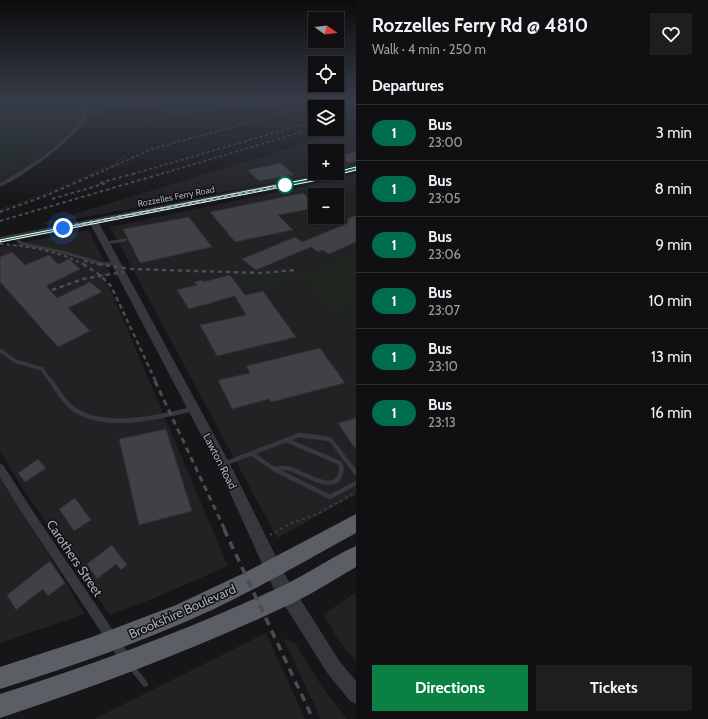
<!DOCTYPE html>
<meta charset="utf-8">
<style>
:root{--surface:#101012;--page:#1e1e20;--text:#f1f3f6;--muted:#9c9d9f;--line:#303032;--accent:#0b8043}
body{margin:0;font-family:Cabin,sans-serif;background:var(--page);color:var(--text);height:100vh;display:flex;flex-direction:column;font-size:15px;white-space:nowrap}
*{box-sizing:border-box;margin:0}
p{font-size:13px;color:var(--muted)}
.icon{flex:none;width:22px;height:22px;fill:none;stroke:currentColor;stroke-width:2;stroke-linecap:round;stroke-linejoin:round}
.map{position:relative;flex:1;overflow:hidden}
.drawer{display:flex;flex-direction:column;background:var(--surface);width:352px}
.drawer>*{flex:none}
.badge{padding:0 8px;border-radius:13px;font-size:14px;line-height:26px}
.needle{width:26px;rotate:104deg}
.buttons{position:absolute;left:308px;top:12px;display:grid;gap:8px}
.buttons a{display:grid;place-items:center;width:36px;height:36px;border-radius:0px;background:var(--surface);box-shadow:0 1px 3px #0004,0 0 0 1px var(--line);font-size:20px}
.you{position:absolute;width:20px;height:20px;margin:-10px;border:3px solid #fff;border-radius:50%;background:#1a73e8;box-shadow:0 0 0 6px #1a73e833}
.map>.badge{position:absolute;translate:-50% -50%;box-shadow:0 0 0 2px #fff}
h2{padding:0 16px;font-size:15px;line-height:36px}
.round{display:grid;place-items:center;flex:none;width:42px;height:42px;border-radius:0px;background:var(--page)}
.headline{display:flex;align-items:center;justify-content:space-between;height:68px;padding:0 16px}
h1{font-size:19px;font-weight:700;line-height:30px}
.action{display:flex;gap:8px;margin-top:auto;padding:8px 16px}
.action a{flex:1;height:46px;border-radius:0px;background:var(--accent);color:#fff;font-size:16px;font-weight:700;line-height:46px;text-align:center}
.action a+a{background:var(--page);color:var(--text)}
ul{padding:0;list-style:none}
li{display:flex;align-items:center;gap:12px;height:56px;padding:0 16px;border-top:1px solid var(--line)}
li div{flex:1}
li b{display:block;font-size:15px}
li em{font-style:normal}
li .badge{min-width:44px;font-weight:700;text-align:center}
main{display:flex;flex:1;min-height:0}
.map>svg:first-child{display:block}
.built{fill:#222225;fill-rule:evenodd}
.green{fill:#1e261f}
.building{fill:#404145;stroke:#303034}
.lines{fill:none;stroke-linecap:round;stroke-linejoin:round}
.path-far1{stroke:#3d3f44;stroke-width:1;stroke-dasharray:1 1.5;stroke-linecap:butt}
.path{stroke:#3d3f44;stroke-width:2;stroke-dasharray:2.5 3.5;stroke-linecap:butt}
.service-far4{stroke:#37383d;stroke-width:2.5}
.service-far3{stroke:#37383d;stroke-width:3}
.service-far2{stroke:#37383d;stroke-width:3.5}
.service-far1{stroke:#37383d;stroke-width:4.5}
.service{stroke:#37383d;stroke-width:6}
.minor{fill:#37383d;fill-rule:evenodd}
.tertiary{fill:#37383d;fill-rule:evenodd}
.trunk{fill:#5b5e65;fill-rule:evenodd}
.rail-far4{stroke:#4a4c52;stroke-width:1.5;stroke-dasharray:3 2.5;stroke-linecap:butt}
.rail-far3{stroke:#4a4c52;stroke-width:2;stroke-dasharray:3.5 3;stroke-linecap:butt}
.rail-far2{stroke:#4a4c52;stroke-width:2.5;stroke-dasharray:4.5 3.5;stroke-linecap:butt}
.rail-far1{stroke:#4a4c52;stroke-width:3;stroke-dasharray:6 4.5;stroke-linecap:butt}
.rail{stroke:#4a4c52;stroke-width:3.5;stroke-dasharray:8 6;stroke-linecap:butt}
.line{fill:#006d4d;stroke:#fff}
.walk{stroke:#a8adb8;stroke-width:4;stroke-dasharray:0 7.2}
.stop-dot{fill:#fff;stroke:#006d4d;stroke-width:2}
.labels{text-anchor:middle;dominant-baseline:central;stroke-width:3;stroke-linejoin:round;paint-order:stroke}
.far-street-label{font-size:9px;fill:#a8adb8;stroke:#111113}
.street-label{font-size:11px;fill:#a8adb8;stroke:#111113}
.near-street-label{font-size:13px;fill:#a8adb8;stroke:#111113}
</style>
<main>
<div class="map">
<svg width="356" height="719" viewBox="0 0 356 719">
<rect width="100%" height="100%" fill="#161618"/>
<g class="built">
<polygon points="0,101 131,101 98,114 24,170 0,183"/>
<polygon points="189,101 307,101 165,116"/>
<polygon points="356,128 356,166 337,171 337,151 315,151 315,173 327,173 35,226"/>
<path d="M356 174V495L277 538 110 227 297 188ZM315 195H337V217H315Z"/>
<polygon points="89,230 111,275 105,277 228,566 152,599 110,615 25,492 0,451 0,247"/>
<polygon points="0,477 85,614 0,643"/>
<polygon points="356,592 356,661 340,642 323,615"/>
<polygon points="266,633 305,719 94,719"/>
<polygon points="283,638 295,643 323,688 347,719 321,719"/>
</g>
<g class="green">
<path d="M178 101H195C187 104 164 109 159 115 154 121 148 126 140 125Z"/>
<polygon points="0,119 2,121 33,132 35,136 0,178"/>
<polygon points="356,252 356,281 351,305 340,316 337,315 302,278 247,292 238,279 241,277 288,275 310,271"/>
</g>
<g class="building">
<polygon points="356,151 356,161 349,163 338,157"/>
<polygon points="281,163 294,175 259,181 247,170"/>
<polygon points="303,193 315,205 315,208 278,215 293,230 235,242 210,212"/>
<polygon points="356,215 356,242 329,254 323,250 318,252 311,247 256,270 242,259 295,237 302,242 348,223 347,219"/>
<polygon points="189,217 212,247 140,263 123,229"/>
<polygon points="12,252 25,265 49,255 58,264 69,259 80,269 46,286 57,298 90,282 102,292 68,308 90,331 58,347 0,282 0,257"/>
<polygon points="230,275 245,295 263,291 296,337 217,356 200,325 246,315 235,296 189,309 177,290 197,285 194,282 202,280 203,282"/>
<polygon points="320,348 345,383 271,402 269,399 232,409 218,380 250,373 246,366"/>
<polygon points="356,418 356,450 338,423"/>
<polygon points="166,429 192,511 139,525 119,439"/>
<polygon points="38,459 46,468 25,482 18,473"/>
<polygon points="75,498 91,520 74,531 59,509"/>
<polygon points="112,545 127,565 121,570 116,564 97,579 87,564"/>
<polygon points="50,561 65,583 48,596 43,589 16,610 7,595"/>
</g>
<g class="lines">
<polyline class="path-far1" points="0,210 47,193 116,163 126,156"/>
<polyline class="path" points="270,535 292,523 317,514 356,492"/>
<polyline class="service-far4" points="77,101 83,108"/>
<g class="service-far3">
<polyline points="17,237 19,242 24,244 62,252 103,264 116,263"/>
<polyline points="106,243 125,240"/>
</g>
<polyline class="service-far2" points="0,350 15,361 42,369 51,382"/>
<g class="service-far1">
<path d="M51 381C57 389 63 401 71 407 102 432 158 417 193 409"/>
<polyline points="252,454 274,469 330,497 356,483"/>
<polyline points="224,464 299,435 330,439 356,473"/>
<path d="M274 469C281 468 286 467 293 470 304 473 334 494 340 475 342 470 342 467 340 463L286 440"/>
</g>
<polyline class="service" points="131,666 145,684"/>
<g class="minor">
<path d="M83 107 85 108C85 111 86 115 85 117 79 137 20 179 0 187V183C20 172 74 139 81 117 82 115 81 111 81 108Z"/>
<polygon points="0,464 3,465 30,507 131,657 133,661 131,665 127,667 123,665 22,513 0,477"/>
</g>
<polygon class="tertiary" points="356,167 356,171 99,223 230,464 285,575 340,662 356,681 356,704 350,701 328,674 273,587 220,471 91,225 0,243 0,237 330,173 337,173 337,171"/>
<g class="trunk">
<path d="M356 514V533C309 559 262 586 214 609 145 641 73 666 0 689V667L92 637 176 605 242 574Z"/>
<path d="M356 546V567C335 579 315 592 293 603 198 648 100 685 0 718V694C95 664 188 630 278 588 305 576 329 558 356 546Z"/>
</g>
<g class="rail-far4">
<polyline points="323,105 338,101"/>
<polyline points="95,107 120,101"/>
<polyline points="337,115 356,109"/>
<polyline points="337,122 356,116"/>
<polyline points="96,174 152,149 328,101"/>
<polyline points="133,174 315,121"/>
<polyline points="161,174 315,128"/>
</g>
<g class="rail-far3">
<polyline points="100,183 136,173"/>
<polyline points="52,199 106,183"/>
<polyline points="0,212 45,196 98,173"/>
<polyline points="0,221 164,173"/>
<path d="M0 244C30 246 58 251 85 265"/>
<polyline points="84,261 103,265"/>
</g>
<g class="rail-far2">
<polyline points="83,264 100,275 111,286 156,382"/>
<polyline points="98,264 132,269 260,273 296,270"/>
<polyline points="52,290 83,279 124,272"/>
</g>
<polyline class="rail-far1" points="155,381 225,530"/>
<polyline class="rail" points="224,529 313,719"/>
</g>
<linearGradient id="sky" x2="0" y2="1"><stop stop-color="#0c0c0d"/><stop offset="0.5" stop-color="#363c48"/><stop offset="1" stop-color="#363c48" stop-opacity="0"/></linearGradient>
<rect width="356" height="202" fill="url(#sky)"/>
<polygon class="line" points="356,167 356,170 313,181 0,242 0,240 313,178"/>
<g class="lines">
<polyline class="walk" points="63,228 285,185"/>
</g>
<circle class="stop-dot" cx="285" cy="185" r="8"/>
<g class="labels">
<g class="far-street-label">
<text transform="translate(176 196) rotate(-11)">Rozzelles Ferry Road</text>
</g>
<g class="street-label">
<text transform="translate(220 461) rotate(63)">Lawton Road</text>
</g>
<g class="near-street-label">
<text transform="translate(75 558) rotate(56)">Carothers Street</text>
<text transform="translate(182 611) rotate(-24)">Brookshire Boulevard</text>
</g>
</g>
</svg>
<div class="buttons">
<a><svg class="needle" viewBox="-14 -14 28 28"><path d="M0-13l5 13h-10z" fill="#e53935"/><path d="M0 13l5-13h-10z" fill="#9c9d9f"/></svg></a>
<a><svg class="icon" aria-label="locate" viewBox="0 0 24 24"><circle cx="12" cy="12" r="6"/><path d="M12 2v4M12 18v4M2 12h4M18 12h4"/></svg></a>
<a><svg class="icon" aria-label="layers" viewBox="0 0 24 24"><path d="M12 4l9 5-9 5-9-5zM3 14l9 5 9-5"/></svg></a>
<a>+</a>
<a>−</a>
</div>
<div class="you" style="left:63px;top:228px"></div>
</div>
<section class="drawer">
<div class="headline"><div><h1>Rozzelles Ferry Rd @ 4810</h1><p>Walk · 4 min · 250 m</p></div><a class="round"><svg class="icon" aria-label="heart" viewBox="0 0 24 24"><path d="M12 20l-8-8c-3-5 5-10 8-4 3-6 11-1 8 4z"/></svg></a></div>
<h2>Departures</h2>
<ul>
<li><span class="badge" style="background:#006d4d;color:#fff">1</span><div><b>Bus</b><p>23:00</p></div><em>3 min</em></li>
<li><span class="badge" style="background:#006d4d;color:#fff">1</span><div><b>Bus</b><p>23:05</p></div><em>8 min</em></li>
<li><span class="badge" style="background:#006d4d;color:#fff">1</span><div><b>Bus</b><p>23:06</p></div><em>9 min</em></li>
<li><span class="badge" style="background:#006d4d;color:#fff">1</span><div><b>Bus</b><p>23:07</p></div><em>10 min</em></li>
<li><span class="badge" style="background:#006d4d;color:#fff">1</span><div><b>Bus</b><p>23:10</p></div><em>13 min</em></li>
<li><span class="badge" style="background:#006d4d;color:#fff">1</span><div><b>Bus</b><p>23:13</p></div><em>16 min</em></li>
</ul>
<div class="action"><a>Directions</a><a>Tickets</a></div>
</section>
</main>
